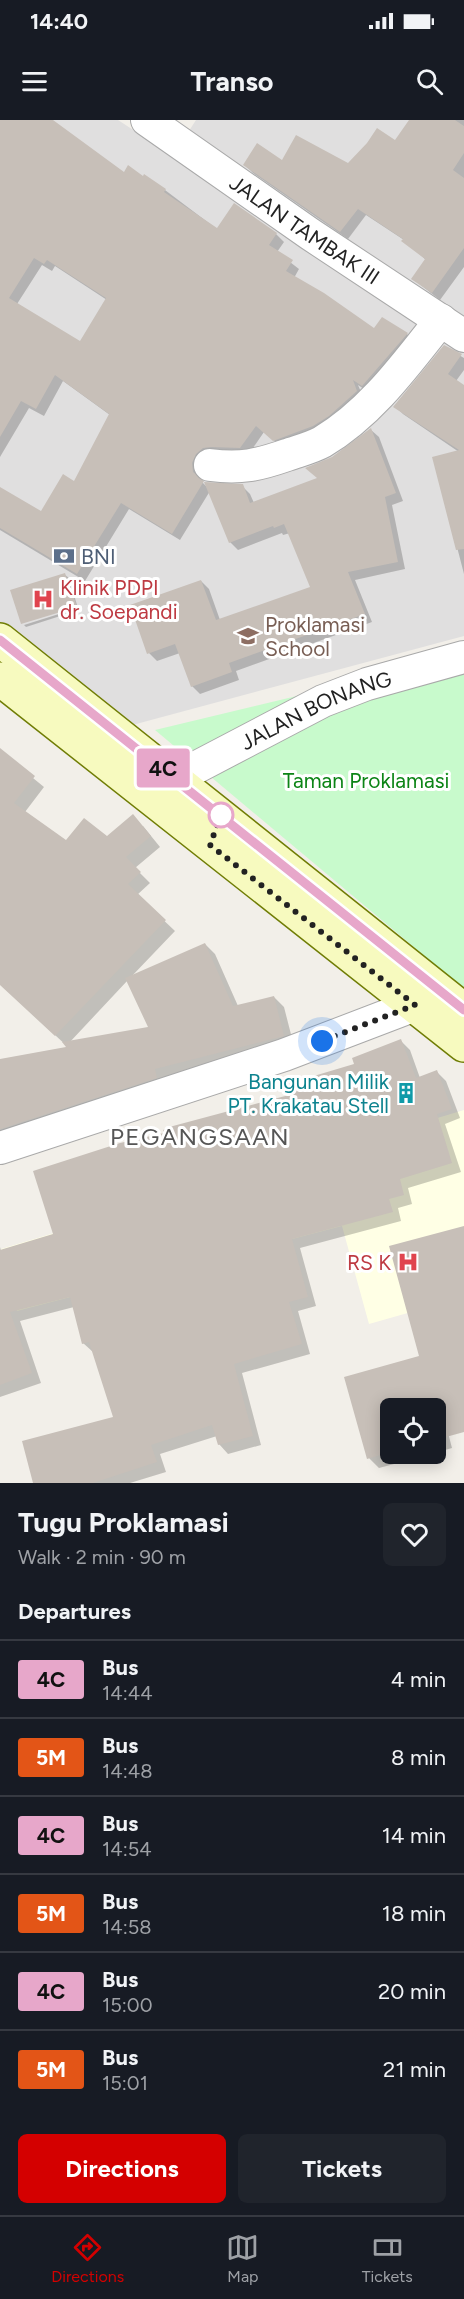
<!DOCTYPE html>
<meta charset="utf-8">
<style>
:root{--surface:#171b24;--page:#20242c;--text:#f1f3f6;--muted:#9ea1a6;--line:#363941;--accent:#d40000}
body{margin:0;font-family:Figtree,sans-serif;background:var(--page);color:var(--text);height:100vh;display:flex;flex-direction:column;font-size:22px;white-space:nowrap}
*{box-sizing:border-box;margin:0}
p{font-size:20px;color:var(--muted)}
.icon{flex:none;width:33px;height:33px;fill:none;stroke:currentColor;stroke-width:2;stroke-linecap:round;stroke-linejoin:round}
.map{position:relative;height:1363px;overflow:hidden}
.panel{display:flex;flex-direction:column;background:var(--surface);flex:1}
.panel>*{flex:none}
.badge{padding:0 12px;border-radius:4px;font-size:21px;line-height:39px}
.tools{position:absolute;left:380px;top:1278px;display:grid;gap:12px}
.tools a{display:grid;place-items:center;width:66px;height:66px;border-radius:9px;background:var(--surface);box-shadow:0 3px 15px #0003;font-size:30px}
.you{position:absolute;width:30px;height:30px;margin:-15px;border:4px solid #fff;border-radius:50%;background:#1a73e8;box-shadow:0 0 0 9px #1a73e833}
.map>.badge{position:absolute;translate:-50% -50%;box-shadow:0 0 0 3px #fff}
h2{padding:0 18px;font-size:22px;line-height:54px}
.round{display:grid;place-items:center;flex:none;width:63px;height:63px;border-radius:9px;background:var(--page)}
.summary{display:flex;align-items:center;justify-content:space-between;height:102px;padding:0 18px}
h1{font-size:28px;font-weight:700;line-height:45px}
.button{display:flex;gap:12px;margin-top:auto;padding:12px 18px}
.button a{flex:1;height:69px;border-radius:9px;background:var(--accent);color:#fff;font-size:24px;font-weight:700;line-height:69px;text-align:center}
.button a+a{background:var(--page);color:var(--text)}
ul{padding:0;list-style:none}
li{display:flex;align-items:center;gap:18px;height:78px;padding:0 18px;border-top:2px solid var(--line)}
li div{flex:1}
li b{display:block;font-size:22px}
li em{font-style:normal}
li .badge{min-width:66px;font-weight:700;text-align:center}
.status{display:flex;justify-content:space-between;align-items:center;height:42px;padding:0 30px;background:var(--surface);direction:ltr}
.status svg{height:16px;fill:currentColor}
header{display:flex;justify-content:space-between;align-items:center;height:78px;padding:0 18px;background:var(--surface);font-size:27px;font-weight:700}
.dock{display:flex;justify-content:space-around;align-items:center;height:84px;border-top:2px solid var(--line);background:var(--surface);font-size:16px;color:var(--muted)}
.dock a{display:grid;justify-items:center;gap:3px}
.dock .active{color:var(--accent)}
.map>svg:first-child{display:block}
.residential{fill:#e0dfdf}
.education{fill:#ffffe5}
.park{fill:#c8facc}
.shadow{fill:#0003;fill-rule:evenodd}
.building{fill:#c7bfb8;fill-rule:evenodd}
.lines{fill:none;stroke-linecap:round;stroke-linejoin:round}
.street-casing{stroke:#a9a9a9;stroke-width:34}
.secondary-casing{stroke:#707d05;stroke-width:36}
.street{stroke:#fff;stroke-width:32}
.secondary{stroke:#f7fabf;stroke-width:33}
.line-casing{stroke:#fff;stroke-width:14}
.line{stroke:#e7a7ca;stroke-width:9}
.walk{stroke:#222;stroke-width:6;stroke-dasharray:0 10.8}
.stop-dot{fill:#fff;stroke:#e7a7ca;stroke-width:3}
.labels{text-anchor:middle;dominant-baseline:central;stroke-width:6;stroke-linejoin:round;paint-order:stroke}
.street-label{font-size:21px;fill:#222;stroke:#fff}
.service-label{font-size:21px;fill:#4e5e75;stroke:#fff;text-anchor:start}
.health-label{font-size:21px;fill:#be3a42;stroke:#fff;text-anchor:start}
.education-label{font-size:21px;fill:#785e54;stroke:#fff;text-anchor:start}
.park-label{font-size:21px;fill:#0c8416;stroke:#fff}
.culture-label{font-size:21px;fill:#0d838f;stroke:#fff;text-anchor:end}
.quarter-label{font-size:24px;letter-spacing:1.5px;fill:#555;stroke:#fff}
</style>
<div class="status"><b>14:40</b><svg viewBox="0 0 49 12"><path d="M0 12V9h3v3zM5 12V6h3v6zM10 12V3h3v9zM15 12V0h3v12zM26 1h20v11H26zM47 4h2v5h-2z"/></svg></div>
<header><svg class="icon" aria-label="menu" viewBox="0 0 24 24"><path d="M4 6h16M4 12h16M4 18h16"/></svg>Transo<svg class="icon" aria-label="search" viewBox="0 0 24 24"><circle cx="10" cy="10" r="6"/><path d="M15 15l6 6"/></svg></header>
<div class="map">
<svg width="464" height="1363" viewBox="0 0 464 1363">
<rect width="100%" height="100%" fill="#f2efe9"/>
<polygon class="residential" points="0,0 118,0 173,36 196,0 464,0 464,516 125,607 0,505"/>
<polygon class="education" points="464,990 464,1177 369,1204 342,1106 17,1191 1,1129"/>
<polygon class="park" points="464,536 464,869 155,610"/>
<g class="shadow">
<path d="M0 0H50L124 54 165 70 218 110 276 114 284 122 277 132 299 149 294 158 375 210 407 214 414 222 370 273 358 265 364 279 282 327 264 312 248 335 199 351 200 360 209 369 242 366 250 374 254 383 319 359 333 338 371 310 379 317 403 381 392 385 405 449 355 460 372 502 236 551 239 560 200 574 192 566 180 533 157 541 149 533 132 486 201 461 209 469 220 500 312 468 290 413 283 415 282 413 238 430 230 422 210 371 180 420 129 389 85 461 0 410V369L41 393 74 363 110 295 63 261 44 296 29 288 0 337ZM42 145 52 151 55 146 107 180 80 223 17 184Z"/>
<polygon points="411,0 464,0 464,147 440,180 413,159 426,140 404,120 366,95 348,119 253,53 245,45 306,67 396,22"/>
<polygon points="445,227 464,238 464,250 456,261 464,267 464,454 434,338 459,332 403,294 395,286"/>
<polygon points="65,455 69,458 77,485 23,502"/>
<polygon points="78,488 79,490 26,507 24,505"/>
<path d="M0 631 44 667 25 692 67 722 107 718 143 706 160 727 135 748 150 763 137 775 175 811 131 857 205 824 215 834 238 886 274 877 284 887 294 926 0 1021V941L69 928 0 864ZM128 860 150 908 69 923Z"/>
<polygon points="401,921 410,930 420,958 437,952 446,961 460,998 445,1004 461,1052 408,1068 412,1084 398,1088 401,1101 300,1128 316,1186 298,1191 310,1234 242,1253 261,1325 228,1334 219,1324 217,1316 160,1334 166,1352 130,1363 35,1363 23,1322 115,1298 93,1232 83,1223 74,1187 20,1201 41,1263 0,1277 0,1127 1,1131 55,1115 165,1014 291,976 356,945"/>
<polygon points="464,1111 464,1304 447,1309 452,1328 435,1333 435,1288 390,1288 390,1334 432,1334 379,1348 369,1338 346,1258 421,1237"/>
</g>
<g class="building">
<path d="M0 0H53L124 52 128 45 143 56 144 54 166 69 164 72 217 108 234 83 277 113 269 125 293 140 286 151 324 173 374 208 382 197 408 213 362 266 353 260 357 271 329 296 313 306 273 321 256 306 240 328 211 327 203 328 196 334 192 343 193 352 204 361 172 414 121 383 77 454 0 408V367L41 391 63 354 74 361 109 294 55 255 36 289 21 281 0 317ZM34 138 44 144 47 140 106 178 80 221 9 178Z"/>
<polygon points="409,0 455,0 464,6 464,33 453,50 464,58 464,128 432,173 411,159 425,139 401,121 403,119 358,89 340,112 243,45 257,23 282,40 296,15 348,43 367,23 377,8 395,20"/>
<polygon points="444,225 462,234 448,254 464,265 464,429 456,430 432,337 459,330 393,287"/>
<polygon points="371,308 396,373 385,377 398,442 348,452 365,494 229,543 232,552 191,567 175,524 147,534 130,485 201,460 216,500 310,467 284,404 274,408 273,406 229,423 204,362 243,364 250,383 317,358 305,348 332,337"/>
<polygon points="65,453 77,487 21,504 10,470"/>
<polygon points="0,628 35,656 14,683 66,720 84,698 107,716 133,694 151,716 126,737 141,752 128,764 166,800 55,916 0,865"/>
<polygon points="205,823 233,886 274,876 284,916 155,949 157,958 0,1009 0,939 66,927 62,922 148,907 125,858"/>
<polygon points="401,919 416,958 437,950 452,989 437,994 452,1043 400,1059 404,1075 389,1079 393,1092 292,1119 308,1177 289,1182 302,1224 234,1244 253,1316 218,1325 212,1305 151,1325 157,1342 93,1363 33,1363 22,1321 113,1297 89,1222 82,1224 70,1177 10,1192 32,1253 0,1265 0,1130 53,1114 33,1051 120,1023 164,1013 163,1010 173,1006 289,975 287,964 354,944 352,938"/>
<polygon points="464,1106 464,1312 435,1320 435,1288 390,1288 390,1332 367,1339 344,1257 419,1236 389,1126"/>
</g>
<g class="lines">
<defs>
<g id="street">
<path id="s1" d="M147 0 310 114 464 216"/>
<path d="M210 345C241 349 258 345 287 335 298 331 311 328 322 322 371 293 406 244 441 200"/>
<path id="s2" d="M176 658 323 581 367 564 464 537"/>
<polyline points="0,1028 284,935 415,885"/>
</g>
<g id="secondary">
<polyline points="0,520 464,890"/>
<polyline points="0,559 464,925"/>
</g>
</defs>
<use href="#street" class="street-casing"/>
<use href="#secondary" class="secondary-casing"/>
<use href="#street" class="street"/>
<use href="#secondary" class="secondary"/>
</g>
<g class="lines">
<defs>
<polyline id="line" points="0,520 464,890"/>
</defs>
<use href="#line" class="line-casing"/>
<use href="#line" class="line"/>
<polyline class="walk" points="221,695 210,725 415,885 322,921"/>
</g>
<defs>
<symbol id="bank-bare" viewBox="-9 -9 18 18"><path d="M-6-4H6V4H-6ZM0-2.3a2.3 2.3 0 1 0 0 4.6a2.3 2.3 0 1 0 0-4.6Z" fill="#5c6f8a" stroke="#fff" stroke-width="2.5" paint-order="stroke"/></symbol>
<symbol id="hospital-bare" viewBox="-9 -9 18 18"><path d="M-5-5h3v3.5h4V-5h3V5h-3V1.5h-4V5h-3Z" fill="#e0444e" stroke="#fff" stroke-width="2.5" paint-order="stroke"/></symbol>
<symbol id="school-bare" viewBox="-9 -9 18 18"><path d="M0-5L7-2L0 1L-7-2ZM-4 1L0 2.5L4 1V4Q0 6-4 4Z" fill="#8d6e63" stroke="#fff" stroke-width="2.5" paint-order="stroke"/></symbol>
<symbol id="building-bare" viewBox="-9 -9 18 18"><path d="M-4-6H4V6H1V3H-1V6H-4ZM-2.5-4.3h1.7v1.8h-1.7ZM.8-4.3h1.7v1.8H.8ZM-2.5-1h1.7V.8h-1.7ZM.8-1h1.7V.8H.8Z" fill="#0f9aa8" stroke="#fff" stroke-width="2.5" paint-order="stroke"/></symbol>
</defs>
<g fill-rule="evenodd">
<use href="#bank-bare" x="49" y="421" width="30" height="30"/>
<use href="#hospital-bare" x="28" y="464" width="30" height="30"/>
<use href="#school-bare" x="233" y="501" width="30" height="30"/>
<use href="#building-bare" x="391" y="958" width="30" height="30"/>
<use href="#hospital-bare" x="393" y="1127" width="30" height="30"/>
</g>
<circle class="stop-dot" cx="221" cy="695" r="12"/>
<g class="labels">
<g class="street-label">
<text stroke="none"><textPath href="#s1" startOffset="192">JALAN TAMBAK III</textPath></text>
<text stroke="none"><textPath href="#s2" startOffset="156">JALAN BONANG</textPath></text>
</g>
<g class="service-label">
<text x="81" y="436">BNI</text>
</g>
<g class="health-label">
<text x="60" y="467">Klinik PDPI<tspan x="60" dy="24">dr. Soepandi</tspan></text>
<text x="391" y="1142" text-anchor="end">RS K</text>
</g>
<g class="education-label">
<text x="265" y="504">Proklamasi<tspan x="265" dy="24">School</tspan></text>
</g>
<g class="park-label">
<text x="366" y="660">Taman Proklamasi</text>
</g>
<g class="culture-label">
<text x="389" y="961">Bangunan Milik<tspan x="389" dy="24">PT. Krakatau Stell</tspan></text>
</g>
<g class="quarter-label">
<text x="200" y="1016">PEGANGSAAN</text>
</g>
</g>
</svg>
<div class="tools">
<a><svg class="icon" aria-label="locate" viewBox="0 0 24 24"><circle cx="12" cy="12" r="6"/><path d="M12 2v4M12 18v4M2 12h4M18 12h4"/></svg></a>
</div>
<div class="you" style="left:322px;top:921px"></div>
<b class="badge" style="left:163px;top:648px;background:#e7a7ca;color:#111">4C</b>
</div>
<section class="panel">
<div class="summary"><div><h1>Tugu Proklamasi</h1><p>Walk · 2 min · 90 m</p></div><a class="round"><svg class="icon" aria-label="heart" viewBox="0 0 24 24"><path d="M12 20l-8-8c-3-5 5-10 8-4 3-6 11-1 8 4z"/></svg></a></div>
<h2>Departures</h2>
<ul>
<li><span class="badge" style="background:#e7a7ca;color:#111">4C</span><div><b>Bus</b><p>14:44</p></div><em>4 min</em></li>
<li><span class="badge" style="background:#e35517;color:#fff">5M</span><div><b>Bus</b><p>14:48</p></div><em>8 min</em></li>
<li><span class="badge" style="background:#e7a7ca;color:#111">4C</span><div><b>Bus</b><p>14:54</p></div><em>14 min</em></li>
<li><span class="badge" style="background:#e35517;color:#fff">5M</span><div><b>Bus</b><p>14:58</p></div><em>18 min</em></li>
<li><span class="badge" style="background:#e7a7ca;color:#111">4C</span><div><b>Bus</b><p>15:00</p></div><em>20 min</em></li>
<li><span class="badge" style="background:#e35517;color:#fff">5M</span><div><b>Bus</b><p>15:01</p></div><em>21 min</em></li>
</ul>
<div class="button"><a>Directions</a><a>Tickets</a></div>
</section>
<nav class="dock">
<a class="active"><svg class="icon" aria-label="directions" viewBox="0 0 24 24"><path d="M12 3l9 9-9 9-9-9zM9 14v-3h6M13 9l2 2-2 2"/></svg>Directions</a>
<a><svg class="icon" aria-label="map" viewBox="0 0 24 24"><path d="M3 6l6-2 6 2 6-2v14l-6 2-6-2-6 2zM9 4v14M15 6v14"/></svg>Map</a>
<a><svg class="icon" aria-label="tickets" viewBox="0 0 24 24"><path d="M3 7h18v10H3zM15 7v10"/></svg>Tickets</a>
</nav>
